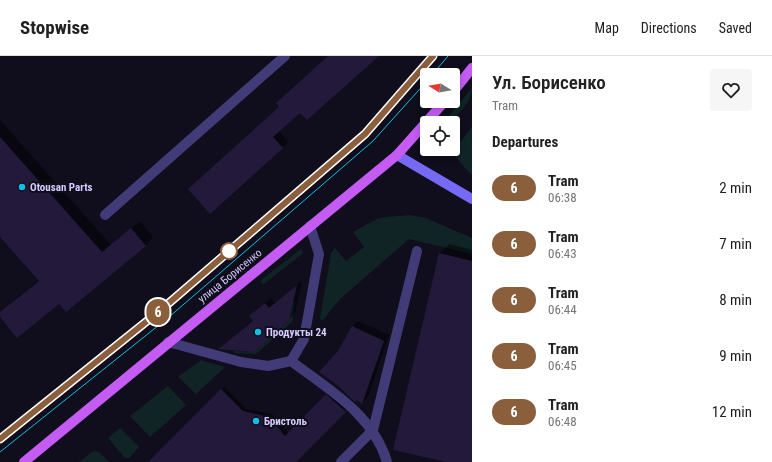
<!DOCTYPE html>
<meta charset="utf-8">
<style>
:root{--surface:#fff;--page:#f6f6f6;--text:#222;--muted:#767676;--line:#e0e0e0}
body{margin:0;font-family:"Roboto Condensed",sans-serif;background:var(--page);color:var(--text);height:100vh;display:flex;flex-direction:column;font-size:15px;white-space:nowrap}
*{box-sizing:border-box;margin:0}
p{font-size:13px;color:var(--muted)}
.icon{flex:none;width:22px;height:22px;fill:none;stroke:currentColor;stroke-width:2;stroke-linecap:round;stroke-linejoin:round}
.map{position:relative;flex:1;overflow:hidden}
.sheet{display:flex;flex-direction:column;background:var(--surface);width:300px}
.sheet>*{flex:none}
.badge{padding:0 8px;border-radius:13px;font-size:14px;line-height:26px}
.needle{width:26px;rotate:281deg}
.controls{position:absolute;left:420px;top:12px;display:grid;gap:8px}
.controls a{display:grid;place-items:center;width:40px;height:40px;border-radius:4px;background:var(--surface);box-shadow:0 2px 6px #0003;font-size:20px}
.map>.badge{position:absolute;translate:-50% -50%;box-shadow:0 0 0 2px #fff}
h2{padding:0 20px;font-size:15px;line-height:36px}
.round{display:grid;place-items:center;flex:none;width:42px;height:42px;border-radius:4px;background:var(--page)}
.head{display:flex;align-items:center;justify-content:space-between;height:68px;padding:0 20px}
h1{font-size:19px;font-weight:600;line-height:30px}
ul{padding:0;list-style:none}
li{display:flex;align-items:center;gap:12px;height:56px;padding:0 20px}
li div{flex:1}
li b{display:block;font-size:15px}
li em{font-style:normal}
li .badge{min-width:44px;font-weight:700;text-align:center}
header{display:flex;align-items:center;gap:24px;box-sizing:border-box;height:56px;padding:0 20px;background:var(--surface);border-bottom:1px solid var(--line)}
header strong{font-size:19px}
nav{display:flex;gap:22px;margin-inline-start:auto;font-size:14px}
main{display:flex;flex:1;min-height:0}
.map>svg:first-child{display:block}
.green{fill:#102425}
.shadow{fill:#0007}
.building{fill:#231a3b}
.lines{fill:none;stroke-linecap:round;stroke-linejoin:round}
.lane{stroke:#413b77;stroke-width:10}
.secondary{stroke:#766af4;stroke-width:10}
.primary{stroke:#c45bf3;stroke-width:10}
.tram{stroke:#11bee1;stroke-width:1}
.line-casing{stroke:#fff;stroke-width:9}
.line{stroke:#8b5e3c;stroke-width:6}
.poi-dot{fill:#11bee1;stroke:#100d1c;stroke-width:1.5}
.stop-dot{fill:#fff;stroke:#8b5e3c;stroke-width:2}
.labels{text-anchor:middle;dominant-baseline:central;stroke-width:4;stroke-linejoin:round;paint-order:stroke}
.poi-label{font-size:11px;font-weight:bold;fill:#d4cbfb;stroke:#100d1c;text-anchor:start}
.street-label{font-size:11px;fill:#d4cbfb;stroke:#100d1c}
</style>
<header>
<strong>Stopwise</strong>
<nav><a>Map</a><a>Directions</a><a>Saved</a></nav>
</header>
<main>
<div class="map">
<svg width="472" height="406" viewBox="0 0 472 406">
<rect width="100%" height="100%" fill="#100d1c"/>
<g class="green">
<path d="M472 32C472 46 459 57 450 67H443Z"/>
<polygon points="472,71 472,119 465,112 452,96"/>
<polygon points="411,159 426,162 472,182 472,198 409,183 340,243 322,265 320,262 330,204 331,197 335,192 346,205 364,191 353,176 377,163 385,161"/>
<polygon points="301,193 303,196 302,198 264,228 261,227 261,224"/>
<polygon points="293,246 295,247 292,266 256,298 234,297 234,295 254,296 289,265"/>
<polygon points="201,304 225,311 196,338 178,321"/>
<polygon points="168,330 186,349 150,381 130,360"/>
<polygon points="120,372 139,391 129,402 127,402 124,401 109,383 109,381"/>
<polygon points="96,395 99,396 109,406 79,406 92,396"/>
</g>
<g class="shadow">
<polygon points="329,0 377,0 300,56 279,75 288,86 210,157 280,50"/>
<polygon points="0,64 111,189 140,165 153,182 145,190 59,246 0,260 0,257 7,250 39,224 0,179"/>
<polygon points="449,188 472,194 472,406 452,406 440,197"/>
<polygon points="302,225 295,258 288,264 225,287 254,264 250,260 256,254 271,242 275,247"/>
<polygon points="358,265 389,279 368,341 362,347 339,295 352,271"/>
<polygon points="224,331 246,353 272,358 288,377 329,336 348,352 295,406 150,406"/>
</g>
<g class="building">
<polygon points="328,0 379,0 307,64 300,57 273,81 283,92 210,158 188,133 279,51 276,47"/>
<polygon points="0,81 102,196 131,172 146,190 66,256 59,248 17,282 0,261 0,256 39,225 0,181"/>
<polygon points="439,197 472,205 472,406 447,406 393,394"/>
<polygon points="297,229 289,265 254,296 218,293 253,265 249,260 265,247 269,252"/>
<polygon points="352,270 384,285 362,348 357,344 355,346 336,328 319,316 338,295"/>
<polygon points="221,333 243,355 269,361 285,380 326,338 346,356 296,406 148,406"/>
</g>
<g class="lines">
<g class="lane">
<polyline points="105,159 285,0"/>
<path d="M168 286 241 306 268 310 291 305C328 333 373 358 387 406"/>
<polyline points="291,305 304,283 319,198 310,170"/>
<polyline points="341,406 373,374 417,195"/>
</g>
<polyline class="secondary" points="397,99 472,143"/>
<g class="primary">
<polyline points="453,36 472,12"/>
<polyline points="24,406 397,99 445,45"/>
</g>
<g class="tram">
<polyline points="432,19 448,0"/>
<polyline points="0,383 162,253 365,78 433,0"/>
<polyline points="0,396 169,261 373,85 427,25"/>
</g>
</g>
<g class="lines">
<defs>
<polyline id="line" points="0,383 162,253 365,78 433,0"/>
</defs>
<use href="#line" class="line-casing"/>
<use href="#line" class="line"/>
</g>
<g class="poi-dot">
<circle cx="22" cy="131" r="4"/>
<circle cx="258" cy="276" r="4"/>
<circle cx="256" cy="365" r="4"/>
</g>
<circle class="stop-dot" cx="229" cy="195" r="8"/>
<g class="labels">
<g class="poi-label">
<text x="30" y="131">Otousan Parts</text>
<text x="266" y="276">Продукты 24</text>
<text x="264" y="365">Бристоль</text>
</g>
<g class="street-label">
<text transform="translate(230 220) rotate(-39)">улица Борисенко</text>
</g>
</g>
</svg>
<div class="controls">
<a><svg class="needle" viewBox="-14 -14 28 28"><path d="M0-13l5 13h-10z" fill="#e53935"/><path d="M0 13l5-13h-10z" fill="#767676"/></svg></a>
<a><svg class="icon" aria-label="locate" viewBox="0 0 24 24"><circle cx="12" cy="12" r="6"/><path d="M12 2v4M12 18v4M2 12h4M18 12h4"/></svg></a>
</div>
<b class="badge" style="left:158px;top:256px;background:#8b5e3c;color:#fff">6</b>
</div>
<section class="sheet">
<div class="head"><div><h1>Ул. Борисенко</h1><p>Tram</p></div><a class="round"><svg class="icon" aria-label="heart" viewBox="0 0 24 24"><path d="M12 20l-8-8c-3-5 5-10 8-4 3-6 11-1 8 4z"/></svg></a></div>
<h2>Departures</h2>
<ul>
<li><span class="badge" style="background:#8b5e3c;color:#fff">6</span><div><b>Tram</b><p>06:38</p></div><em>2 min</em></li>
<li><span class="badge" style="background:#8b5e3c;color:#fff">6</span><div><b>Tram</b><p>06:43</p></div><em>7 min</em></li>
<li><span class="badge" style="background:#8b5e3c;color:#fff">6</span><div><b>Tram</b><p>06:44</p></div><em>8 min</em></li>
<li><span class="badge" style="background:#8b5e3c;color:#fff">6</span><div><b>Tram</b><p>06:45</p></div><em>9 min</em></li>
<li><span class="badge" style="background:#8b5e3c;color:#fff">6</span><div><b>Tram</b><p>06:48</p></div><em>12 min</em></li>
</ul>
</section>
</main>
